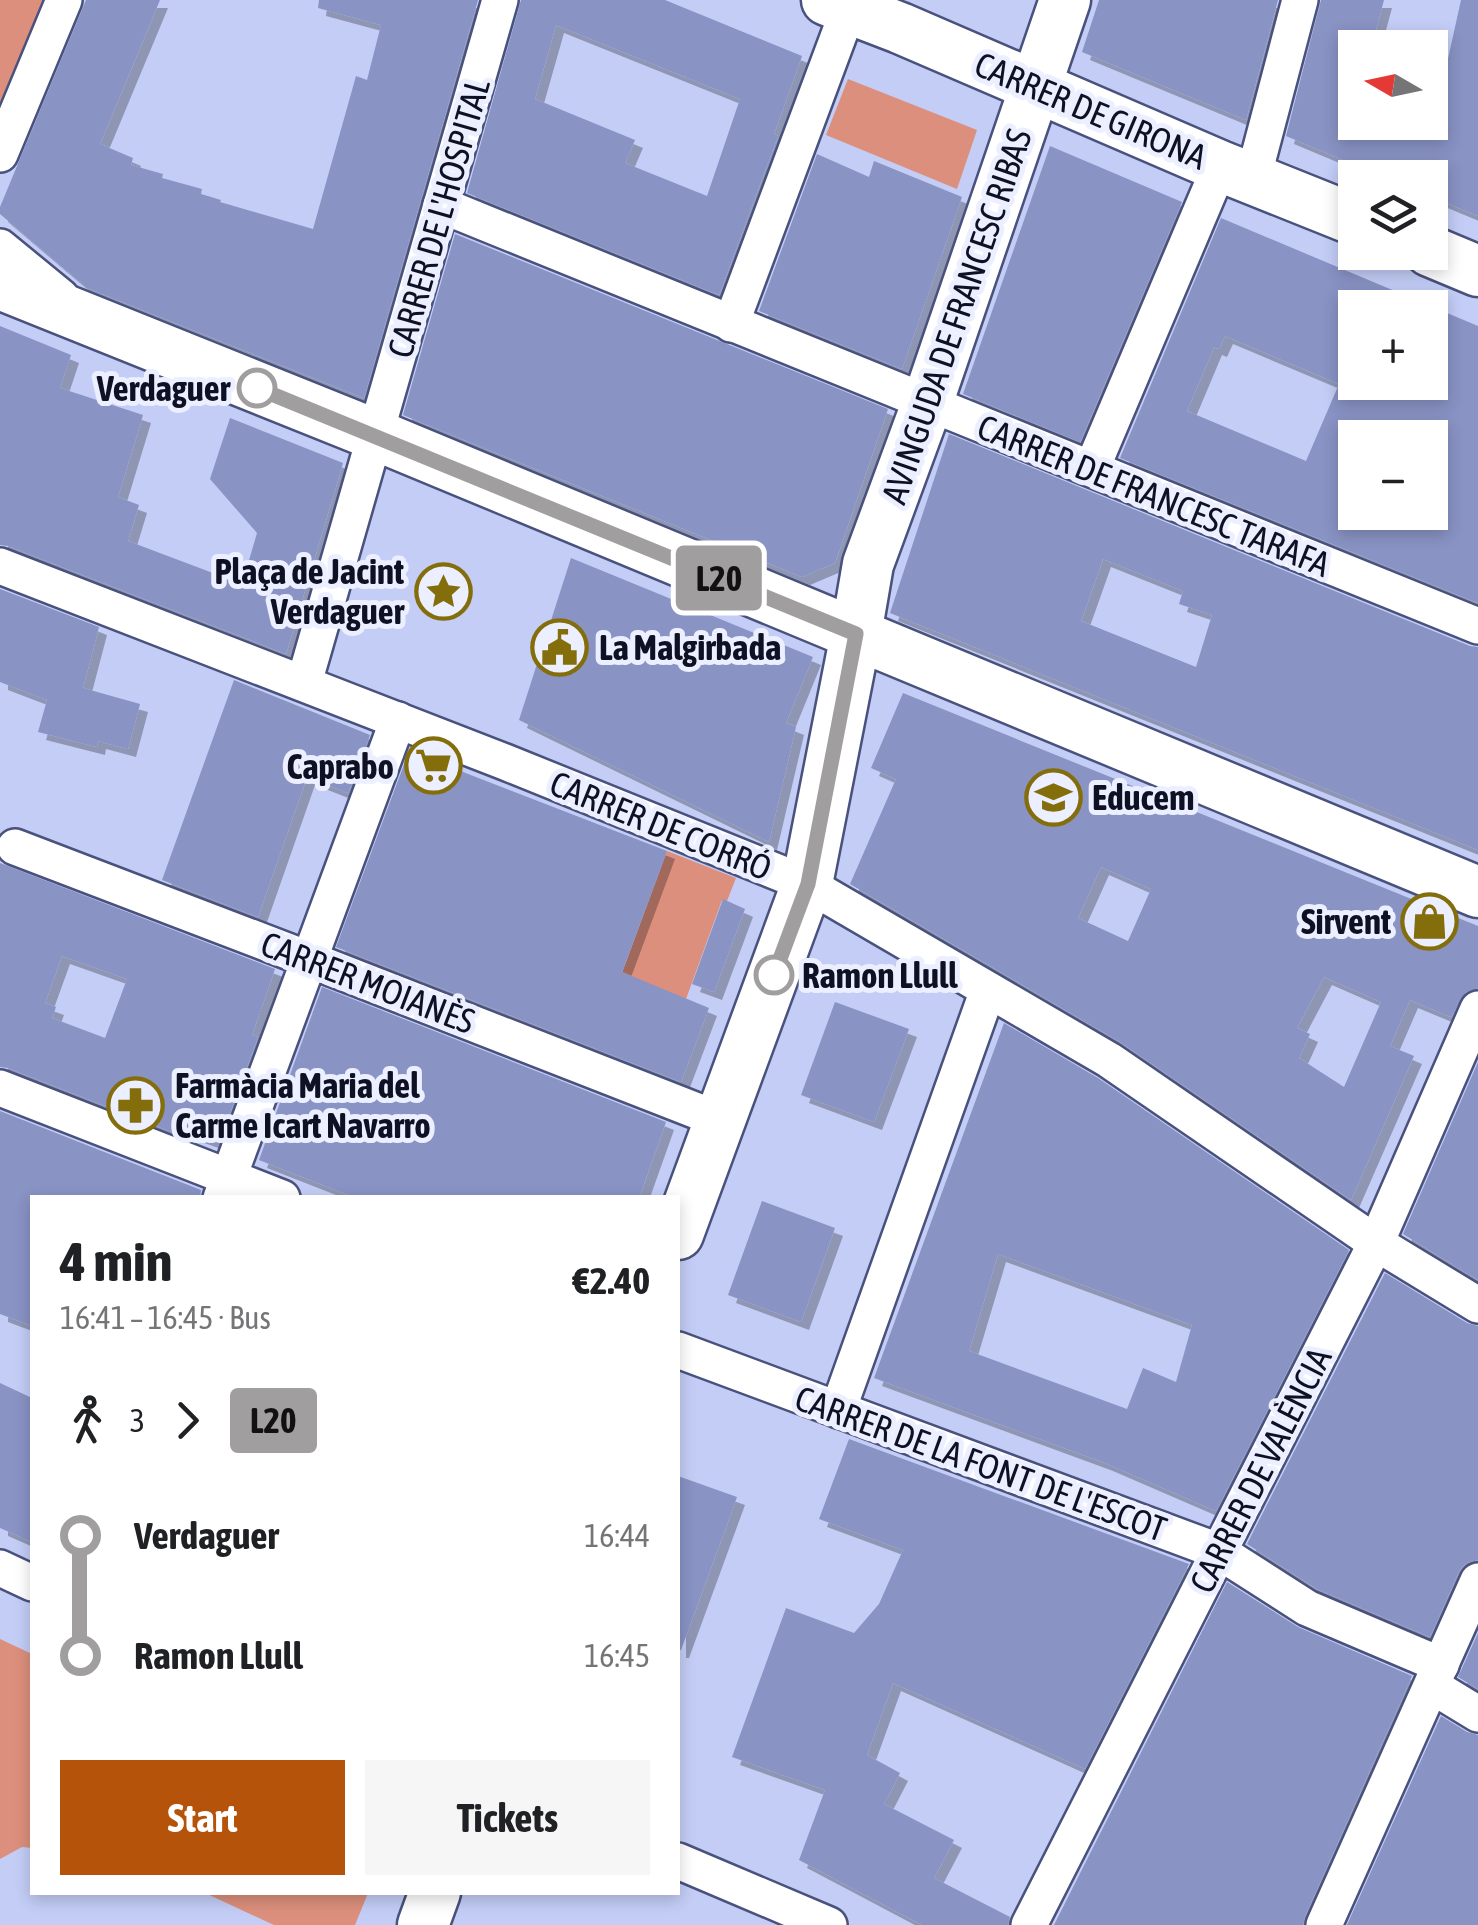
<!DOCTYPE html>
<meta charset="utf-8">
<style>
:root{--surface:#fff;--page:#f6f6f6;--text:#202124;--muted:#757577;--accent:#b45309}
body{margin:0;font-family:"Asap Condensed",sans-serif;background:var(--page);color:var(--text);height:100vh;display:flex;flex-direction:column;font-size:38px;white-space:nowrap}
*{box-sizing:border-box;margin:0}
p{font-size:32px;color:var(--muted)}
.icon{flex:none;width:55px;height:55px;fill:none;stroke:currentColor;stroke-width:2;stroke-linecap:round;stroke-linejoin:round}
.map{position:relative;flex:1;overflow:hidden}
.details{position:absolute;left:30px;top:1195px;width:650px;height:700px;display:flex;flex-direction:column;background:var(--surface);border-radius:0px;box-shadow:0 5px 15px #0003}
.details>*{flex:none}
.badge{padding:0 20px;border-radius:8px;font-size:35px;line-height:65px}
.needle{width:65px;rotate:279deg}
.buttons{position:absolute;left:1338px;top:30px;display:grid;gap:20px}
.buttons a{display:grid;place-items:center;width:110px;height:110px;border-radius:0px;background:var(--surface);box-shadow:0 5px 15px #0003;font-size:50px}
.map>.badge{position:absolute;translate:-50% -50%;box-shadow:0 0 0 5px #fff}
.legs{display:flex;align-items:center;gap:15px;height:110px;padding:0 30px;font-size:32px}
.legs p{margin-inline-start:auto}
.headline{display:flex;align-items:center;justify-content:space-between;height:170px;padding:0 30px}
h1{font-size:55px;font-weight:700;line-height:75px}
.button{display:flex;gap:20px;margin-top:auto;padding:20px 30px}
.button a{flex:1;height:115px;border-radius:0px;background:var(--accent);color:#fff;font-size:40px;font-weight:700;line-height:115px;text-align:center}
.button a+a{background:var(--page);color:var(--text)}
ul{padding:0 30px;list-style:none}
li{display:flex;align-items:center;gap:35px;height:120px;font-size:38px}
li i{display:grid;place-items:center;width:15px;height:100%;margin:0 12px;background:currentColor}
li i::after{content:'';width:25px;height:25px;margin:-12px;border:8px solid;border-radius:50%;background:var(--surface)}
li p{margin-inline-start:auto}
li:first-child i{background:linear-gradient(#0000 50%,currentColor 0)}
li:last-child i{background:linear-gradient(currentColor 50%,#0000 0)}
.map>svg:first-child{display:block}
.green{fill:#dc8f7c}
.building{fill:#8993c4;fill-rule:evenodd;filter:url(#shadow)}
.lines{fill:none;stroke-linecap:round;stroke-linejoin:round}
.street-casing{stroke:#49517d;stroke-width:40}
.secondary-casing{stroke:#49517d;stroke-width:55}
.street{stroke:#fff;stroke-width:35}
.secondary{stroke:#fff;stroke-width:50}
.line-1-casing{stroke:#fff;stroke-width:22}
.line-1{stroke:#a09e9e;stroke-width:15}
.stop-1-dot{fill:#fff;stroke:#a09e9e;stroke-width:5}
.labels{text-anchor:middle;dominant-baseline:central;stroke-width:10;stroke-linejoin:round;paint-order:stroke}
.street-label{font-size:35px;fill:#0e1123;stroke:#ebefff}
.stop-label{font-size:35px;font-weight:bold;fill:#0e1123;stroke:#ebefff;text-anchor:end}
.poi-label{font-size:35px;font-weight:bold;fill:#0e1123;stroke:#ebefff;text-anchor:end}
</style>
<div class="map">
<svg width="1478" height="1925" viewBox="0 0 1478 1925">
<defs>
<filter id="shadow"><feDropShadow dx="8" dy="8" stdDeviation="0" flood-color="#0004"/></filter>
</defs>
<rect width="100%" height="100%" fill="#c3cdf6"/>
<g class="green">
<polygon points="0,0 43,0 0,103"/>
<polygon points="848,79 977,130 957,189 826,135"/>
<polygon points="667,851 736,878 727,901 722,900 686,999 622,973"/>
<polygon points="0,1639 32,1654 32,1848 22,1847 0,1859"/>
<polygon points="205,1893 368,1893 355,1925 274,1925"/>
</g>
<g class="building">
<polygon points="86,0 160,0 100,144 133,158 131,165 163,174 162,178 202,189 201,194 221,200 220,202 313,229 356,76 367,80 381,25 318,8 319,0 478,0 364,398 87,288 0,214 0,207"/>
<path d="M521 0H665L802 56 774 134 778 136 719 295 467 193ZM556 25 740 99 707 196 625 163 635 140 535 99Z"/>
<polygon points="1099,0 1278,0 1246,120 1082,52"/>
<polygon points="1321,0 1384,0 1371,48 1355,48 1355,122 1434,122 1461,0 1478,0 1478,216 1430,196 1430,178 1386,178 1286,136"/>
<polygon points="1050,146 1182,202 1080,442 963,394"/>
<polygon points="817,154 869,177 874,161 962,197 902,369 759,311"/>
<path d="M1221 218 1478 326V603L1120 458ZM1355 308H1430V382H1355ZM1225 336 1339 384 1306 461 1187 411 1214 347 1219 349ZM1356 422 1406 438H1430V512H1355V480L1340 474Z"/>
<polygon points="455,234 888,409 835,563 802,577 403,415"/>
<polygon points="0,326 71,355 60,388 143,415 118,497 139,505 128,541 242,584 257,533 210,479 230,418 343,463 286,654 8,546 0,545"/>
<path d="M949 434 1470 646 1478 647V850L890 613ZM1103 559 1183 591 1179 604 1212 615 1196 667 1081 621Z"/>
<polygon points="571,558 813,657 786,723 796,727 769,842 519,720"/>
<polygon points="0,589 99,627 83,688 140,704 128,749 98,741 97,747 38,732 47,700 0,682"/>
<polygon points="234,680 370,735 348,793 307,777 258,917 162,880"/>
<path d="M903 693 1478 926V988L1465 993 1451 1017 1410 1000 1390 1046 1414 1056 1351 1200 1120 1042 850 884 896 779 871 768ZM1101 867 1151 889 1128 941 1078 918ZM1324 977 1381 1002 1344 1087 1299 1058 1310 1034 1297 1028Z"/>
<polygon points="409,751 667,851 622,972 709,1008 681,1082 336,947"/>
<path d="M0 863 275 969 252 1035 258 1037 219 1143 182 1130 180 1135 8 1068 0 1067ZM62 956 127 979 105 1038 52 1018 56 1007 45 1003Z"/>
<polygon points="723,899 745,909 714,992 692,984"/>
<polygon points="322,987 666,1122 639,1198 356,1198 259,1160"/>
<polygon points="835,1002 909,1029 874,1122 801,1095"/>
<path d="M1004 1023 1098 1078 1349 1250 1216 1511 1105 1463 874 1378ZM998 1254 1192 1325 1176 1382 1143 1368 1127 1409 969 1351Z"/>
<polygon points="1478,1062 1478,1280 1403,1234"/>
<polygon points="0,1111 201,1190 200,1198 32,1198 32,1326 0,1314"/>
<polygon points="762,1201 835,1228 801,1322 728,1295"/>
<polygon points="1385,1273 1467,1323 1478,1326 1478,1560 1466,1563 1459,1571 1430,1637 1317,1589 1247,1544"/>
<polygon points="0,1383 32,1398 32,1542 0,1528"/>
<polygon points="849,1439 1189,1564 1085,1769 893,1683 867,1755 900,1773 884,1804 954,1840 934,1878 1010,1917 1008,1925 922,1925 799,1860 825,1790 732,1757 786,1608 854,1633 879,1604 903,1550 819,1519"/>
<polygon points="678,1476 737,1497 681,1650 678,1650"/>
<polygon points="1227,1582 1298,1627 1412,1676 1305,1916 1303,1925 1054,1925"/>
<polygon points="1478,1633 1478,1689 1458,1677"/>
<polygon points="1441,1716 1467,1732 1478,1735 1478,1925 1347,1925"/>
</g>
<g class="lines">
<defs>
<g id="street">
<polyline points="0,154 64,0"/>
<polyline points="1253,178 1300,0"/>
<polyline points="441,205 1478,626"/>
<polyline points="0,247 61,297"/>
<polyline points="731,324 852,0"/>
<polyline points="1092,468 1220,166"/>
<polyline points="0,566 505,762 807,884 1109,1060 1376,1243 1478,1305"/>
<polyline points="304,683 500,0"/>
<polyline points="15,847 308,959 720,1120"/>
<polyline points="0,1088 282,1198"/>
<polyline points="221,1198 398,720"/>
<polyline points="678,1350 1218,1551 1307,1608 1441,1665"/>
<polyline points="838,1410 988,990"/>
<polyline points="0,1568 32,1583"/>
<polyline points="1432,1686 1478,1714"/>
<polyline points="678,1861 829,1925"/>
<polyline points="1029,1925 1376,1243 1478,1009"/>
<polyline points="1324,1925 1478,1581"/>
</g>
<g id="secondary">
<polyline points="827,0 900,28 1220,166 1355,220"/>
<polyline points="1430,251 1478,271"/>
<polyline points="0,284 376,435 1478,892"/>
<polyline points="678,1234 807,884 856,634 868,564 927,404 1065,0"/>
<polyline points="423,1925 435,1892"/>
</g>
</defs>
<use href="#street" class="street-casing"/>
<use href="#secondary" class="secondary-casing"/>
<use href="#street" class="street"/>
<use href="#secondary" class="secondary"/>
</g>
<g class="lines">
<defs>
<polyline id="line-1" points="257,388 856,634 808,884 774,975"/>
</defs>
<use href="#line-1" class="line-1-casing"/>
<use href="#line-1" class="line-1"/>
</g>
<defs>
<symbol id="sight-ring" viewBox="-11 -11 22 22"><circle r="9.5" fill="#ebefff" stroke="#846e0c" stroke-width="1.5"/><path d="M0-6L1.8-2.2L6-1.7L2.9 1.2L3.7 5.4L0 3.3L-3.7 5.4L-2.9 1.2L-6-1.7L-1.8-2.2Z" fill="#846e0c"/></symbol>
<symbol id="civic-ring" viewBox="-11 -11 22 22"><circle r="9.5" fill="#ebefff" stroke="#846e0c" stroke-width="1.5"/><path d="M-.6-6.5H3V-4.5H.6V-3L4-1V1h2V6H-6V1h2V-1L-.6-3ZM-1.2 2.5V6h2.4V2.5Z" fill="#846e0c"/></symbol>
<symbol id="supermarket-ring" viewBox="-11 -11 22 22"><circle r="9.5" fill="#ebefff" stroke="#846e0c" stroke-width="1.5"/><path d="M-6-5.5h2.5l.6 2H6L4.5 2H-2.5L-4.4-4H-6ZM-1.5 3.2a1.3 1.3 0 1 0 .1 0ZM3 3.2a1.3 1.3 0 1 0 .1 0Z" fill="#846e0c"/></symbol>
<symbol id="school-ring" viewBox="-11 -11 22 22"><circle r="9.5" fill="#ebefff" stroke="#846e0c" stroke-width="1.5"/><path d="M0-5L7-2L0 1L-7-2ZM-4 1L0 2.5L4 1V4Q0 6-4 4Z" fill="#846e0c"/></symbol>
<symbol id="shop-ring" viewBox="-11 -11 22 22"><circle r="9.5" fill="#ebefff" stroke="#846e0c" stroke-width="1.5"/><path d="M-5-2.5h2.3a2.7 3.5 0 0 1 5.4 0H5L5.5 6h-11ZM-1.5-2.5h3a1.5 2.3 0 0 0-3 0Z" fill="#846e0c"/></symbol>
<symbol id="pharmacy-ring" viewBox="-11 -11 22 22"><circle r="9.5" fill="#ebefff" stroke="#846e0c" stroke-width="1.5"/><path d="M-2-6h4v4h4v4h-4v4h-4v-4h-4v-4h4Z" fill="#846e0c"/></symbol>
</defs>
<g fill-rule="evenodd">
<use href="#sight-ring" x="412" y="560" width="63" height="63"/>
<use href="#civic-ring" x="528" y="616" width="63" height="63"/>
<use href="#supermarket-ring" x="402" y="734" width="63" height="63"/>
<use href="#school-ring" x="1022" y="766" width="63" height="63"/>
<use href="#shop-ring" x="1398" y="890" width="63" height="63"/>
<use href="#pharmacy-ring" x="104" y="1074" width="63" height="63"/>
</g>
<g class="stop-1-dot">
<circle cx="257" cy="388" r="18"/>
<circle cx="774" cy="975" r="18"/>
</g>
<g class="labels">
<g class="street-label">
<text transform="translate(1091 110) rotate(23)">CARRER DE GIRONA</text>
<text transform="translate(438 218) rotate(-74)">CARRER DE L'HOSPITAL</text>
<text transform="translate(956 316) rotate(-71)">AVINGUDA DE FRANCESC RIBAS</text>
<text transform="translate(1154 495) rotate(22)">CARRER DE FRANCESC TARAFA</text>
<text transform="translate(661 825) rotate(22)">CARRER DE CORRÓ</text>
<text transform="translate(368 982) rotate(21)">CARRER MOIANÈS</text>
<text transform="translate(981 1463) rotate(20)">CARRER DE LA FONT DE L'ESCOT</text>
<text transform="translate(1260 1470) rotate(-63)">CARRER DE VALÈNCIA</text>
</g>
<g class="stop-label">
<text x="230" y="388">Verdaguer</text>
<text x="802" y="975" text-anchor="start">Ramon Llull</text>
</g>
<g class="poi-label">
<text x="404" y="571">Plaça de Jacint<tspan x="404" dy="40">Verdaguer</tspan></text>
<text x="599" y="647" text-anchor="start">La Malgirbada</text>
<text x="394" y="766">Caprabo</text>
<text x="1092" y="797" text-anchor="start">Educem</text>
<text x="1391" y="921">Sirvent</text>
<text x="175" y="1085" text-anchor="start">Farmàcia Maria del<tspan x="175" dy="40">Carme Icart Navarro</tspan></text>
</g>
</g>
</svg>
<div class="buttons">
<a><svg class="needle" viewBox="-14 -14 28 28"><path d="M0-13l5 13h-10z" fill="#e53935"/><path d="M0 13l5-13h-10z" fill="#757577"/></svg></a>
<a><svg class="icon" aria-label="layers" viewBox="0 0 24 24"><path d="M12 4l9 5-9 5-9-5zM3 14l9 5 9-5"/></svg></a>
<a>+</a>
<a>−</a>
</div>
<b class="badge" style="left:719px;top:578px;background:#a09e9e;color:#111">L20</b>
<section class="details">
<div class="headline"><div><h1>4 min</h1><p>16:41 – 16:45 · Bus</p></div><b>€2.40</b></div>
<div class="legs"><svg class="icon" aria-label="walk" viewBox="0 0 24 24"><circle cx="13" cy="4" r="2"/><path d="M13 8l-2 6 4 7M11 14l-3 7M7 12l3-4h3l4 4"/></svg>3<svg class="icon" aria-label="forward" viewBox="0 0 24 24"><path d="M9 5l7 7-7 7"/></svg><b class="badge" style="background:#a09e9e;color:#111">L20</b></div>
<ul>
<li><i style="color:#a09e9e"></i><b>Verdaguer</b><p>16:44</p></li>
<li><i style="color:#a09e9e"></i><b>Ramon Llull</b><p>16:45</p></li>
</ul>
<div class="button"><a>Start</a><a>Tickets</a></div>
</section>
</div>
